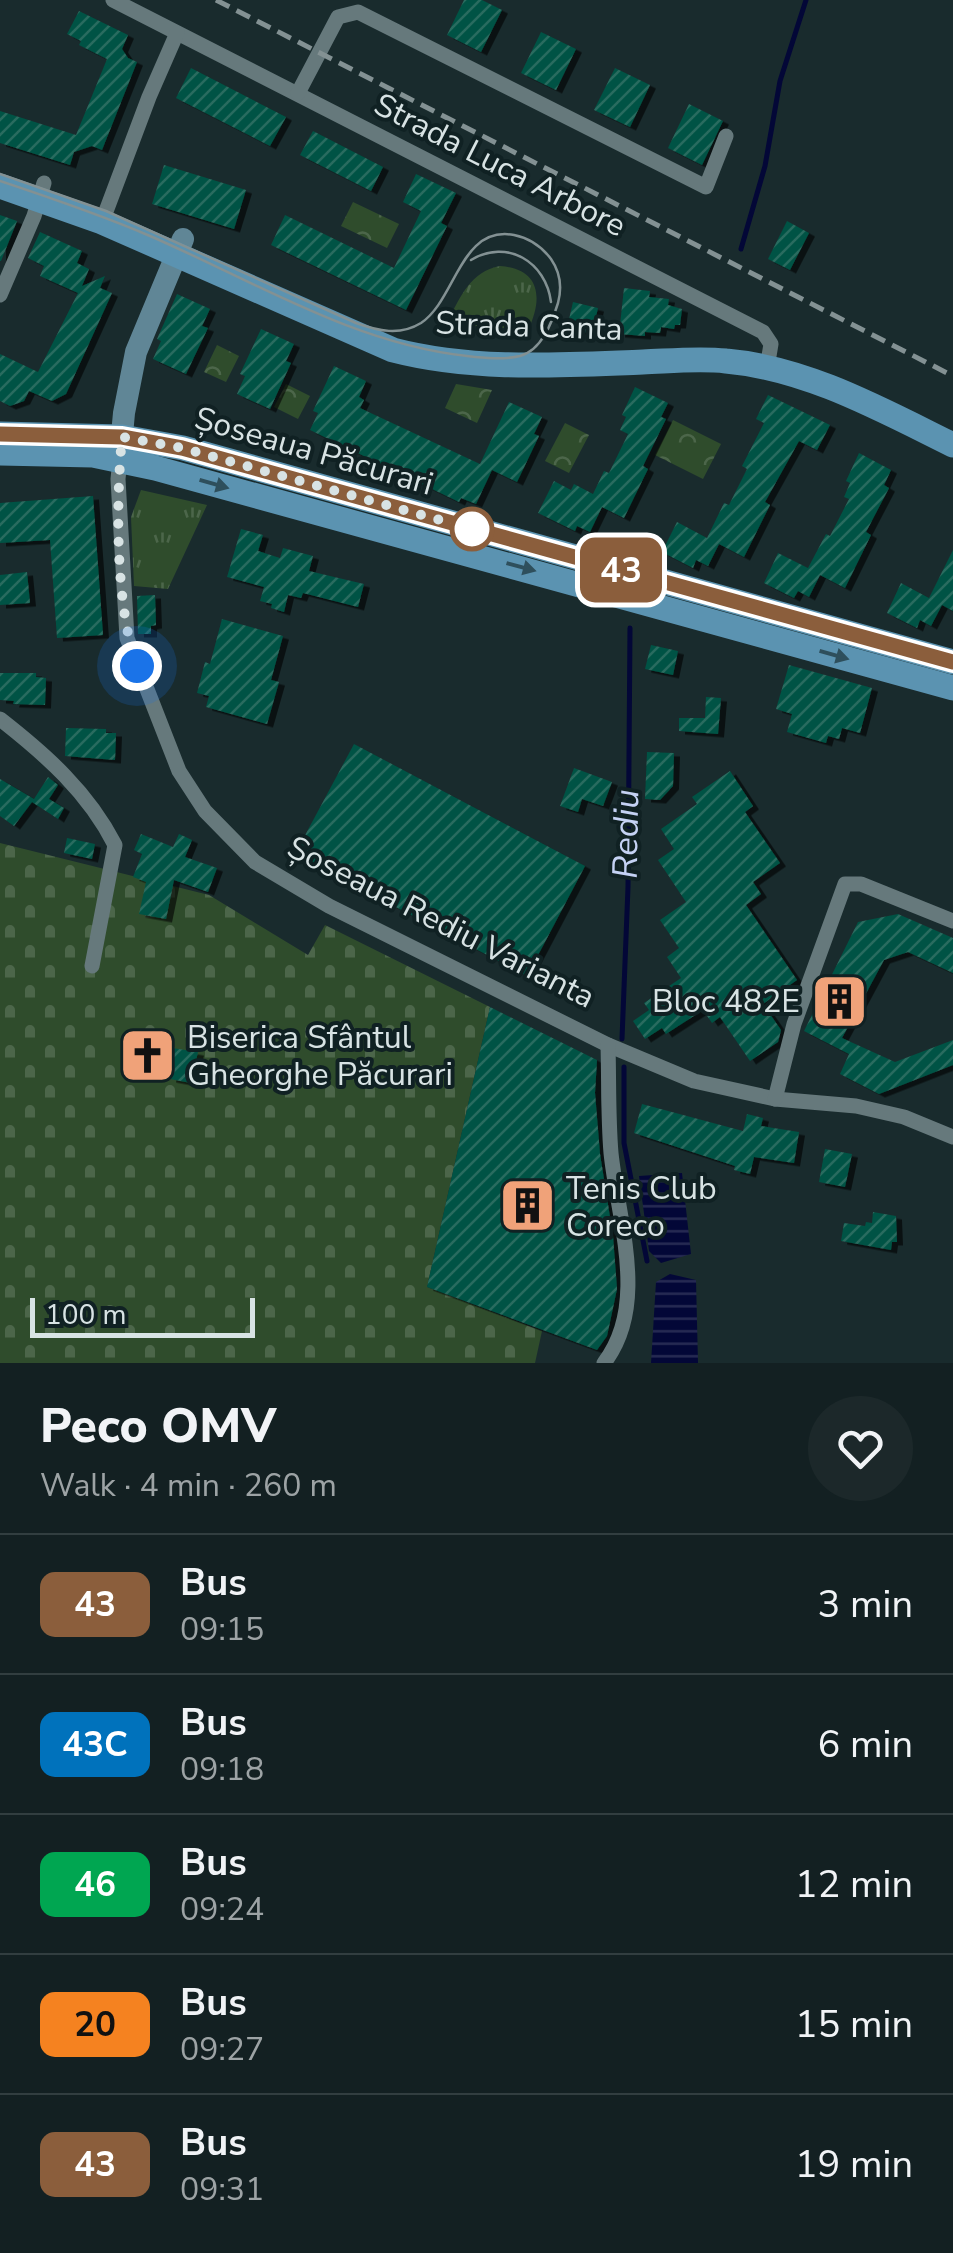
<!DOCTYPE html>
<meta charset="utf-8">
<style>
:root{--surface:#132022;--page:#1c282a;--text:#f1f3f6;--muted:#9da3a5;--line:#323e40}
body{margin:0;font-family:"Nunito Sans",sans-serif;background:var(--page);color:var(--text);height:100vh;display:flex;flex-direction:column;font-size:38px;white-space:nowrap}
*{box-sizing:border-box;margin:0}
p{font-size:32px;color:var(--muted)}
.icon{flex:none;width:55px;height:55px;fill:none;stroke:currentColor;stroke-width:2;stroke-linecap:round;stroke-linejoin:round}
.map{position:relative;height:1363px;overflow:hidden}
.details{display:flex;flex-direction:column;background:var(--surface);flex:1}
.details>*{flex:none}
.badge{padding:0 20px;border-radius:15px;font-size:35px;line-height:65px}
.scale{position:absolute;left:30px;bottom:25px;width:225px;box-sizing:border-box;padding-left:10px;border:5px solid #d8e3e4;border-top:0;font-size:28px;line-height:35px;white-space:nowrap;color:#d8e3e4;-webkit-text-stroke:8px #102123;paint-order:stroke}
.you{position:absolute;width:50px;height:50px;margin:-25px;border:8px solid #fff;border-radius:50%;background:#1a73e8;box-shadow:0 0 0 15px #1a73e833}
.map>.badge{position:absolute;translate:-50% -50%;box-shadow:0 0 0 5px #fff}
.round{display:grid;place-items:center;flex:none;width:105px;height:105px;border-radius:52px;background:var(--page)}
.headline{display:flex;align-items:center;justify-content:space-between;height:170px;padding:0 40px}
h1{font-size:48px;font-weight:800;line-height:75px}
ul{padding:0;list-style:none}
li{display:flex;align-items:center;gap:30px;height:140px;padding:0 40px;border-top:2px solid var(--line)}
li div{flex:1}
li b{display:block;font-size:38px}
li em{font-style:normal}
li .badge{min-width:110px;font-weight:700;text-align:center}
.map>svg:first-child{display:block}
.grass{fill:url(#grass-tufts)}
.cemetery{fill:url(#cemetery-stones)}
.park{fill:url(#park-crowns)}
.water{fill:url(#water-rules)}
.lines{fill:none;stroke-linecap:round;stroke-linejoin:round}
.stream{stroke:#030737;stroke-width:5}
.building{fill:url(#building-hatch);filter:url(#shadow)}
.street{stroke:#66797c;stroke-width:15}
.secondary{stroke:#608696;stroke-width:22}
.primary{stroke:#5b93b1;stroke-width:25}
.tram{stroke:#839193;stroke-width:2.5}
.rail{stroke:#839193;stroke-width:5;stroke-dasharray:15 8;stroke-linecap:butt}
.oneway{fill:#2e4f5c}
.line-casing{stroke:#fff;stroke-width:22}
.line{stroke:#8b5e3c;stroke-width:15}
.walk{stroke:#d8e3e4;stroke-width:10;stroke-dasharray:0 18}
.stop-dot{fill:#fff;stroke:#8b5e3c;stroke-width:5}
.labels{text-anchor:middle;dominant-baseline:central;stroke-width:8;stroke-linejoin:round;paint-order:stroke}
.street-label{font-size:32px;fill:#d8e3e4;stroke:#102123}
.poi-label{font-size:32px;fill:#d8e3e4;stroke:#102123;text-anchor:start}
.water-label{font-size:35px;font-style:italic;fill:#c5d2f4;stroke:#102123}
</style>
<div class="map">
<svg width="953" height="1363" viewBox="0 0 953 1363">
<defs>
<pattern id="grass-tufts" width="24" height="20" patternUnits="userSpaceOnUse" patternTransform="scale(2.5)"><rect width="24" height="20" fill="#2f4c2c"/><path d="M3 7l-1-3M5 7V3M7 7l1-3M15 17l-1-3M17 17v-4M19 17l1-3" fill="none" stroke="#4c664a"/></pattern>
<pattern id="cemetery-stones" width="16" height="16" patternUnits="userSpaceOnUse" patternTransform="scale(2.5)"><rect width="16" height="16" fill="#2f4c2c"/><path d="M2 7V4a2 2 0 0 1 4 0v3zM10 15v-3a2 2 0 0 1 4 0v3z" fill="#4c664a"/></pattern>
<pattern id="park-crowns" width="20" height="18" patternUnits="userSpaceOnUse" patternTransform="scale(2.5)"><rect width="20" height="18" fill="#2f4c2c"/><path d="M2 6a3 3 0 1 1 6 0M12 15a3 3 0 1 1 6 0" fill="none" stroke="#4c664a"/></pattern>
<pattern id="water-rules" width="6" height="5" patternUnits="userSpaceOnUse" patternTransform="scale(2.5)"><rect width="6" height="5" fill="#030737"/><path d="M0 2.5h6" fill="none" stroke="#272b54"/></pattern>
<pattern id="building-hatch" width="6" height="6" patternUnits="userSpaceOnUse" patternTransform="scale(2.5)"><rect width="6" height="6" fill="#055344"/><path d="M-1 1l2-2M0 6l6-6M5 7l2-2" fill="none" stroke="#296c5f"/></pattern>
<filter id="shadow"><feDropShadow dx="6" dy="3.5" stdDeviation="0" flood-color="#0009"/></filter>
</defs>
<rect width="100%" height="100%" fill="#192b2d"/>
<g class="grass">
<path d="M500 266C541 269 543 299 528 330L450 324 448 320C462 295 470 272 500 266Z"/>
<polygon points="141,490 207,505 168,589 134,586 131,517"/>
</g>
<polygon class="cemetery" points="0,843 209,895 308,955 325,925 490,1007 427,1287 542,1331 535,1363 0,1363"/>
<g class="park">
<polygon points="353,202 399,224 387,248 341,226"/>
<polygon points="217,345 239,356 226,382 204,372"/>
<polygon points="286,384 310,396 298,419 274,407"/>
<polygon points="456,384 492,390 477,423 445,408"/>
<polygon points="673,420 721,444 703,479 655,455"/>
<polygon points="565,423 589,435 569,473 545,461"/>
</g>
<g class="water">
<polygon points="682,1173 691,1254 661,1263 649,1251 639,1176"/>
<polygon points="670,1274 696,1280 698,1363 651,1363 656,1282"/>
</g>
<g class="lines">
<g class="stream">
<polyline points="741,249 765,166 780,81 806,0"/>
<polyline points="622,1039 628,887 630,628"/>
<polyline points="624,1067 624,1143 647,1261"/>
</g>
</g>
<g class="building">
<polygon points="464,0 482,0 502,10 481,52 447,35"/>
<polygon points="79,11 128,35 122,49 128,58 137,62 102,150 92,146 74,152 70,165 0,143 0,111 76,135 107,59 79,45 81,41 67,34"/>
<polygon points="541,32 576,49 556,90 521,73"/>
<polygon points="191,68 286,117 270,146 176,98"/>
<polygon points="615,68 650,85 630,127 594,110"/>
<polygon points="689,104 723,121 702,165 668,148"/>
<polygon points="313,131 383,167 371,191 300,155"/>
<polygon points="164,165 246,190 234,229 152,204"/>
<polygon points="416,174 456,193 441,223 447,226 406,310 271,245 285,215 394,268 421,211 403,202"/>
<polygon points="0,215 17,221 1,261 0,261"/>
<polygon points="787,221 809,233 790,270 768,259"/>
<polygon points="40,232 82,251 77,263 89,269 82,286 105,276 100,288 112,293 66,394 52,401 29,391 24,401 10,406 0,401 0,354 38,372 78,293 40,276 44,266 28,258"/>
<polygon points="624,288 650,291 649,297 669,299 668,305 682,309 680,325 675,325 674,329 661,327 660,333 645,332 645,336 619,334"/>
<polygon points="177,294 210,309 202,326 208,328 186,374 153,359 161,341 157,339"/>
<polygon points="573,302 598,308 592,334 567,328"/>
<polygon points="261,329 294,344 286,361 291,363 270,409 237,394 245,376 240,374"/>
<polygon points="334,366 366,381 359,397 364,400 360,408 480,464 509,402 542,417 534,434 539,436 517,482 492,470 476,504 461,498 459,502 310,430 318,413 313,411"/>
<polygon points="635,387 668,403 661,417 666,419 643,466 648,469 624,518 602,507 590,532 577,526 575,531 538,513 554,481 571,490 574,484 593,494 604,471 609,473 628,434 620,430 626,417 622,415"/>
<polygon points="768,395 830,425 817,450 799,441 765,502 770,505 744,557 719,544 708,566 696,560 693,568 662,552 677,522 707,538 724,503 729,505 747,469 742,466 764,423 756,419"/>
<polygon points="859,453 891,470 884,485 889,488 866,532 871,535 845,588 820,575 809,597 798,591 794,598 764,583 778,553 808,568 826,534 830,536 849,499 844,497 850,483 846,481"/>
<polygon points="93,496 103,635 57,638 50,540 0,543 0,503"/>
<polygon points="241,529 263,535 258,551 280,558 283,548 313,556 309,571 364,584 358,607 303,593 301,598 288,595 284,612 271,608 272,604 260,601 264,587 227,577"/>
<polygon points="953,550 953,611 942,605 931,626 920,620 917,628 887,613 901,583 929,598"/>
<polygon points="27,572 30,603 0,605 0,575"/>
<polygon points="155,595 156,625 151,626 151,634 138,634 137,596"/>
<polygon points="222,619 283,636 271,680 279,682 267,724 206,707 209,696 197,693 205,662 210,664"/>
<polygon points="651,645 678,651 673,675 645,669"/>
<polygon points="789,665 872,688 860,733 842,728 839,739 828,736 826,743 787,732 792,714 776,709"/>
<polygon points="0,673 36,673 36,677 46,678 45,705 13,704 14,701 0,700"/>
<polygon points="706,697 721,698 718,734 679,731 679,718 705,718"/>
<polygon points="66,728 106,729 106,733 116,733 115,760 65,756"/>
<polygon points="354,744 585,866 527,976 295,854"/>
<polygon points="647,752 674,753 673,786 660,800 645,799"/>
<polygon points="574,768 612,782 603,806 582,799 578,812 560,806"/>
<polygon points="730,771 753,806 745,812 780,863 753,882 761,894 746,905 797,980 763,1004 781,1030 778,1042 750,1061 720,1017 712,1023 703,1010 666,1034 662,1028 645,1039 633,1021 649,1010 644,1003 681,978 667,957 679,948 660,920 686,902 658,860 674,849 661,829 697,804 692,797"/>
<polygon points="48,777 58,785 49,799 64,808 58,819 32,802 14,826 0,816 0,779 34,799"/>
<polygon points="141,834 173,847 179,834 192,840 185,857 217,868 208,892 174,880 166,919 139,914 146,882 133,877 142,854 134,850"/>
<polygon points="67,838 95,844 92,859 64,853"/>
<polygon points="898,914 953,938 953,973 908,952 884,960 842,1038 895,1062 953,1040 953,1065 879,1094 840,1074 849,1054 804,1031 858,922"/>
<polygon points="490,1007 597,1060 595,1093 600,1154 613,1236 617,1289 607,1336 597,1350 427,1287"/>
<polygon points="128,1041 198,1052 191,1083 170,1079 172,1070 126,1059 121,1051"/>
<polygon points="642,1104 743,1131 747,1114 763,1118 761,1126 799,1132 794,1163 754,1157 750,1174 734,1170 735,1166 634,1133"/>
<polygon points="825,1149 852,1154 845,1187 819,1182"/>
<polygon points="873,1212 896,1216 897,1242 892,1242 891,1250 841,1241 844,1223 865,1226 866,1222 872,1223"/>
</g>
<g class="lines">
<g class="street">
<polyline points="113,0 763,332 771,344 767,368"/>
<polyline points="298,93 338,17 358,12 706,187 726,136"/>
<polyline points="102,222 149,97 177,33"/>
<polyline points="0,295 34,216 44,183"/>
<polyline points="120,459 118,479 127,638 179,771 205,811 255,862 329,906 608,1045 694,1081 775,1099 856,1106 904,1117 953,1137"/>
<path d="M0 719C46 755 88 792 115 845L92 966"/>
<polyline points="775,1099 794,1024 845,884 861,884 953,921"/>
<path d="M604 1363C649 1305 618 1221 611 1153 608 1117 609 1081 608 1045"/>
</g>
<polyline class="secondary" points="120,456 124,413 136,352 183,239"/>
<g class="primary">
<path d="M0 186 102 222 393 350C474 371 560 365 643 362 670 361 699 358 726 361 807 368 882 410 953 445"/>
<polyline points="0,434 122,437 183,448 953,662"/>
<polyline points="0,453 93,455 155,468 953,688"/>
</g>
<g class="tram">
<path d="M0 174 106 211 356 323C378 331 400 336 421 323 456 300 460 225 514 235 529 238 542 247 551 259 560 272 562 288 558 303 552 322 542 350 520 356 503 360 484 358 467 356 354 344 252 280 150 236 101 215 51 198 0 181"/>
<path d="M471 260C507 238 546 262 551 302"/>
</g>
<polyline class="rail" points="216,0 953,376"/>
</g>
<defs><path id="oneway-solid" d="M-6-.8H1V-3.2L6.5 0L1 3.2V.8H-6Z" transform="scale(2.5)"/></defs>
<g class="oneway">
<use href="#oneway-solid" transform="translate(214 484) rotate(16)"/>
<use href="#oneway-solid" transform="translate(521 567) rotate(15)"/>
<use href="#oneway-solid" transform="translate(834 655) rotate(16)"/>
</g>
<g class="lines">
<defs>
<polyline id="line" points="0,434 122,437 182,448 953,662"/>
</defs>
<use href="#line" class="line-casing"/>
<use href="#line" class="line"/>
<path class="walk" d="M137 666C115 605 116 502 122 437L182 448 472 529"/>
</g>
<defs>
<symbol id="building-square" viewBox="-11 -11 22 22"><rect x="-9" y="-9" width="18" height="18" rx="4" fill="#f0a279" stroke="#102123"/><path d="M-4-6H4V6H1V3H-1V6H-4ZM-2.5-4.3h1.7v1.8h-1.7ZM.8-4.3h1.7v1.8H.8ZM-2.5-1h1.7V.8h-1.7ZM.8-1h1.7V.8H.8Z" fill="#111"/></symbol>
<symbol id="church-square" viewBox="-11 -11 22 22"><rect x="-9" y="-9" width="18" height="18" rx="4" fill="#f0a279" stroke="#102123"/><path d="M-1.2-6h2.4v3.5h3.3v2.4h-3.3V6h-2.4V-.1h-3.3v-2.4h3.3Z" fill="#111"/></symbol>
</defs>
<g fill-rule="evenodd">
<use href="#building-square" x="808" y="970" width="63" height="63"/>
<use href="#church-square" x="116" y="1024" width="63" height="63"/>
<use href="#building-square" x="496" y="1174" width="63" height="63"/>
</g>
<circle class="stop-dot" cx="472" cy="529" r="20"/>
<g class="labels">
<g class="street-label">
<text transform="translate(500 165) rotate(27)">Strada Luca Arbore</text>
<text transform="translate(529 326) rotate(2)">Strada Canta</text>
<text transform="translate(314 451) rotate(16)">Șoseaua Păcurari</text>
<text transform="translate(441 922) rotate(27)">Șoseaua Rediu Varianta</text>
</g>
<g class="poi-label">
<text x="800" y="1001" text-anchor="end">Bloc 482E</text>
<text x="187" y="1037">Biserica Sfântul<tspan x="187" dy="37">Gheorghe Păcurari</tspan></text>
<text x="566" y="1188">Tenis Club<tspan x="566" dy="37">Coreco</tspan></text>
</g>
<g class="water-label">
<text transform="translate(626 834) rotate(-89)">Rediu</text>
</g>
</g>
</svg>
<div class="scale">100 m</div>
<div class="you" style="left:137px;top:666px"></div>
<b class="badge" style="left:621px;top:570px;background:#8b5e3c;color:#fff">43</b>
</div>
<section class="details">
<div class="headline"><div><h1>Peco OMV</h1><p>Walk · 4 min · 260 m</p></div><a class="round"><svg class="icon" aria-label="heart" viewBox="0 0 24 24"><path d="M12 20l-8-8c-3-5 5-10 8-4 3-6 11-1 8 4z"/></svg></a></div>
<ul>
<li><span class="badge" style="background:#8b5e3c;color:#fff">43</span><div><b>Bus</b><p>09:15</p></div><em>3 min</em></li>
<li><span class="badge" style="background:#0072bc;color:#fff">43C</span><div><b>Bus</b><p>09:18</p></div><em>6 min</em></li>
<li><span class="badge" style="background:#00a651;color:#fff">46</span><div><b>Bus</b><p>09:24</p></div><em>12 min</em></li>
<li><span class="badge" style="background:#f58220;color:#111">20</span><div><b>Bus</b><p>09:27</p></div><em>15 min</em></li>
<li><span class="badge" style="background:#8b5e3c;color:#fff">43</span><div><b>Bus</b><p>09:31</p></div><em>19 min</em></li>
</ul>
</section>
